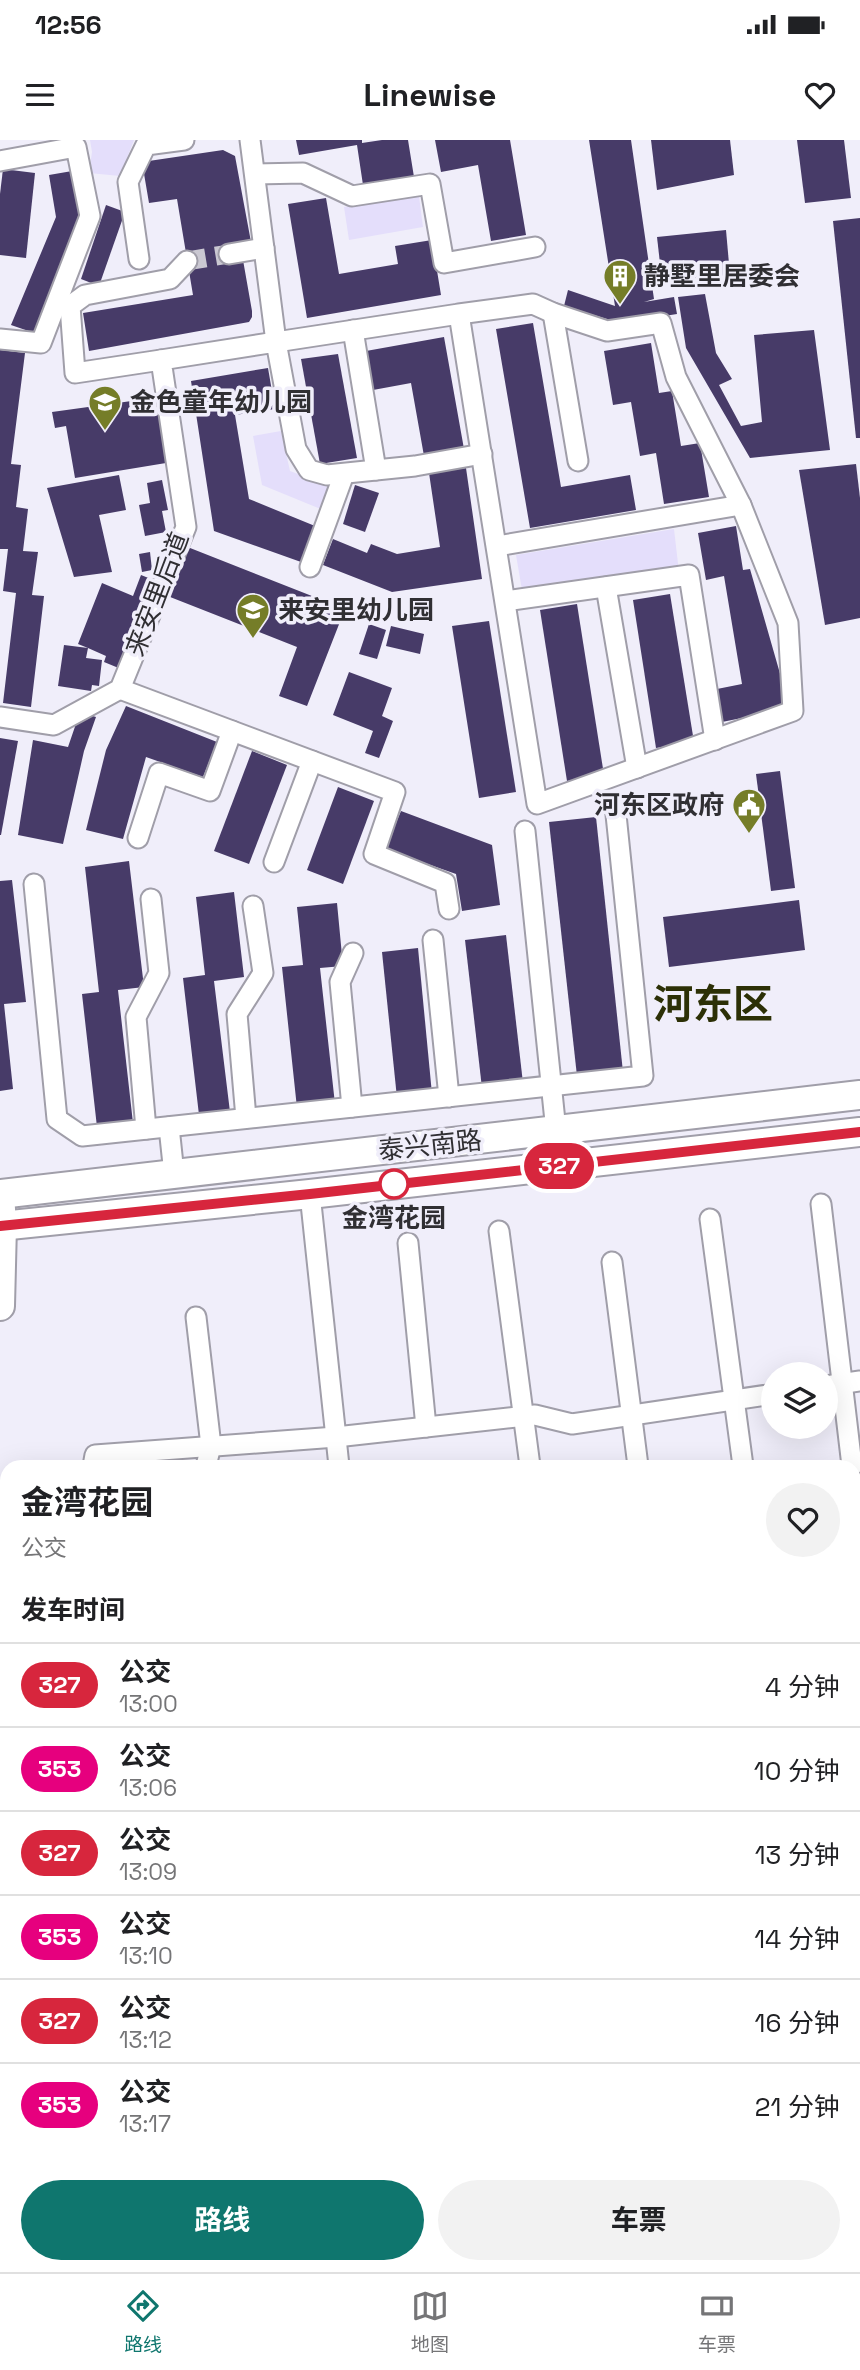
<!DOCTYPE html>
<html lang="zh">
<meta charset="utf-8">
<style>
:root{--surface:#fff;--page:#f2f2f2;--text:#202124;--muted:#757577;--line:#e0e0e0;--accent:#0f766e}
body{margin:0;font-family:"Space Grotesk","Noto Sans SC",sans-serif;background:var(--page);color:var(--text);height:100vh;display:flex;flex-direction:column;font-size:26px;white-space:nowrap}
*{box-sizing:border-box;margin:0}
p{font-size:23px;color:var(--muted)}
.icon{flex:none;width:38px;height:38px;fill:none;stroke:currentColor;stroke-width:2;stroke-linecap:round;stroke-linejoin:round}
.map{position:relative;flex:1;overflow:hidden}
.details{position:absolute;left:0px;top:1320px;width:861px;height:814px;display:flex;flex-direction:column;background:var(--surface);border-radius:21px 21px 0 0;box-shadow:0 7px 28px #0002}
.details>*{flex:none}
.badge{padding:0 14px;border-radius:23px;font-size:24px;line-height:46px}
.controls{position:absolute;left:761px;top:1222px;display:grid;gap:14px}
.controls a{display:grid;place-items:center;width:77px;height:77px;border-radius:50%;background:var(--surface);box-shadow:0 7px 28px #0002;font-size:35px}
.map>.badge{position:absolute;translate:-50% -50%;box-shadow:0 0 0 4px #fff}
h2{padding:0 21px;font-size:26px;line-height:63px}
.round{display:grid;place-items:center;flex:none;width:74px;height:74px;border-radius:37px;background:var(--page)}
.head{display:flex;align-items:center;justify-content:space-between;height:119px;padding:0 21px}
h1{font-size:33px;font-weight:700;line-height:52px}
.button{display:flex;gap:14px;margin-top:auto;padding:14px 21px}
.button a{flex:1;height:80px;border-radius:42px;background:var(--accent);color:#fff;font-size:28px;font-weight:700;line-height:80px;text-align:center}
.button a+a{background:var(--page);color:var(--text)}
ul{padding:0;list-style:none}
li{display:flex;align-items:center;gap:21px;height:84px;padding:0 21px;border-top:2px solid var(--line)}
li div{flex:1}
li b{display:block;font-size:26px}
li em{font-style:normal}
li .badge{min-width:77px;font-weight:700;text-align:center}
.status{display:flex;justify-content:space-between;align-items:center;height:49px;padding:0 35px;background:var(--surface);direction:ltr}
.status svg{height:19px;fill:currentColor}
header{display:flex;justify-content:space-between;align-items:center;height:91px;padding:0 21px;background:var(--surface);font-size:32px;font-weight:700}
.tab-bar{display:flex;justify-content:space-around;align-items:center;height:98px;border-top:2px solid var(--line);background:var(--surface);font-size:19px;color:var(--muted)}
.tab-bar a{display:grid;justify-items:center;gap:4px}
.tab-bar .on{color:var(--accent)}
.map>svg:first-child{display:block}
.green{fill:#e4defb}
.water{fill:#a397cb}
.building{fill:#473b68}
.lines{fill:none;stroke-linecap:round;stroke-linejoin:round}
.street-tunnel{stroke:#cac8d2;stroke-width:19;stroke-dasharray:19 10;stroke-linecap:butt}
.street-casing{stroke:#a09ea9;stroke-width:23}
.secondary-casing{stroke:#a09ea9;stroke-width:32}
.street{stroke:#fff;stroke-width:19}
.secondary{stroke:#fff;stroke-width:28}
.line-casing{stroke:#fff;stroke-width:16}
.line{stroke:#d7263d;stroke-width:10}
.stop-dot{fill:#fff;stroke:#d7263d;stroke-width:3.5}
.labels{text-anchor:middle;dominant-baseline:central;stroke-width:7;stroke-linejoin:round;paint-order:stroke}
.poi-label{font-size:26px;font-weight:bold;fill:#302f33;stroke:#f0eefa;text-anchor:start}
.street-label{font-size:26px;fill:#302f33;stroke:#f0eefa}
.stop-label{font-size:26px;font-weight:bold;fill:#302f33;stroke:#f0eefa}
.town-label{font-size:40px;font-weight:bold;fill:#2c3006;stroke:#f0eefa}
</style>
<div class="status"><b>12:56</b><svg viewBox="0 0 49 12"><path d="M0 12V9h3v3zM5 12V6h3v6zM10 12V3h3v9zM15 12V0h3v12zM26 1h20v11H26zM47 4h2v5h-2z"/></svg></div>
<header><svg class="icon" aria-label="menu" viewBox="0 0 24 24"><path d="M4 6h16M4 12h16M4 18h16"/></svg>Linewise<svg class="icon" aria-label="heart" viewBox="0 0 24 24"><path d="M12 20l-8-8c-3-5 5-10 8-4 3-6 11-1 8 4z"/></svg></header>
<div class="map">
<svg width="860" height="2132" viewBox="0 0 860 2132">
<rect width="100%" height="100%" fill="#f0eefa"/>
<g class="green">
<polygon points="90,0 134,0 120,36 89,33 92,12"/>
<polygon points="419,56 423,87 349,100 344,67"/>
<polygon points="281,291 290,331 332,347 323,370 262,345 253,296"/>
<polygon points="674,389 679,432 523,456 516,415"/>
<polygon points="860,1399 860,1506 854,1507 854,1400"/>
<polygon points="0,1692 7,1693 7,2126 854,2126 854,1743 860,1744 860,2132 0,2132"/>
</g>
<polygon class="water" points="431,2126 481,2128 486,2132 428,2132"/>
<g class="building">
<polygon points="296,0 362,0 362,3 382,0 408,0 414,37 363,45 357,5 299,15"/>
<polygon points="435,0 510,0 526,95 491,101 478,25 441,32"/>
<polygon points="589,0 631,0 654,159 644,162 674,157 677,174 620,183 564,166 568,150 615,166"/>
<polygon points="651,0 730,0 734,35 657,50"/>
<polygon points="797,0 844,0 851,58 805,63"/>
<polygon points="223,10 235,16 251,102 243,120 252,171 252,177 249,182 89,211 83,173 193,155 177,59 149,63 142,22"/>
<polygon points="3,29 35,33 26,118 0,115 0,54"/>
<polygon points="78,30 84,63 40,195 11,185 56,77 49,35"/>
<polygon points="326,58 339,134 398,124 395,106 432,100 441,155 307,178 288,64"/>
<polygon points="106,65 125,72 99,146 81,139"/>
<polygon points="860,78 860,298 856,298 833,81"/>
<polygon points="726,90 730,135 662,141 657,97"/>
<polygon points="705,154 716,213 732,239 719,245 741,286 762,282 754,195 814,190 830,310 750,318 686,208 678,157"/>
<polygon points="533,183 561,347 630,335 636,370 530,388 496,189"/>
<polygon points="444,197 464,309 424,316 411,243 373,250 366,211"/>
<polygon points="651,203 659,253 672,251 681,306 700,303 709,357 664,364 656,313 640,316 631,262 613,265 604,211"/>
<polygon points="0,210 25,213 11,324 21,325 16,367 28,369 23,411 38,412 32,455 44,456 31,567 3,563 16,453 3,451 8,409 0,409"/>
<polygon points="338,214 357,318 320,324 301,219"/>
<polygon points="268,228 275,269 235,275 249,359 315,386 301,422 214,391 191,241"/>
<polygon points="146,259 149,276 159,275 166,323 75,338 66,286 55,288 52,272"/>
<polygon points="856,324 860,358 860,478 825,485 799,330"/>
<polygon points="466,328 482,439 392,452 323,425 333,399 367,413 371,404 397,414 440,407 429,333"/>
<polygon points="119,335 126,370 99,375 112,432 74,437 47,348"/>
<polygon points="162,340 168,370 162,371 166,392 145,396 139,365 150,363 147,343"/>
<polygon points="355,345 379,353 365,392 343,384"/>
<polygon points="736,386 743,430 750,429 785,551 787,569 722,582 717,549 742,544 724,436 706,440 698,393"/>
<polygon points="185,406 345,469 307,566 279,556 297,507 165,455"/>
<polygon points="150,412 152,430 142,432 139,414"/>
<polygon points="141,435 156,441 121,529 104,522 106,516 88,508 86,518 102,520 99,546 92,545 91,551 58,546 64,505 88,508 78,504 102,443 133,456"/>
<polygon points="670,454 694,602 656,608 633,460"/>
<polygon points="577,464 604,635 567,641 540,470"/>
<polygon points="489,481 516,652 479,658 452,486"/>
<polygon points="369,484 386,490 377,519 359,514"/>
<polygon points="391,486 424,494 420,514 386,506"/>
<polygon points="349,532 392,548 382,576 393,581 379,618 365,613 373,591 333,575"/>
<polygon points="126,566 217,602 203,637 146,617 123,699 86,690 106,610"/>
<polygon points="80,572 96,577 84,611 63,704 18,695 33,600 68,607"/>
<polygon points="0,598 18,601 1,695 0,695"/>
<polygon points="252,611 287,625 249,724 214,711"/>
<polygon points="780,631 795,748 771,751 756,634"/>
<polygon points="338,647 374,661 343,744 307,730"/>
<polygon points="401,671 492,705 500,765 462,771 456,734 385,709"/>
<polygon points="596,677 623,932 577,936 549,682"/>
<polygon points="129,721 144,847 118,850 133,983 97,987 82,854 99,852 85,727"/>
<polygon points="12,740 26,862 4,864 13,949 0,951 0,741"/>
<polygon points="234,752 244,837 214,841 230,972 199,975 183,838 205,835 196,757"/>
<polygon points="799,760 805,810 669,827 663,777"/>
<polygon points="337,763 343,826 320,828 335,964 297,968 282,827 303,825 297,767"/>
<polygon points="506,795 523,943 482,948 465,800"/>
<polygon points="418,808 432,954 397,958 382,812"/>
</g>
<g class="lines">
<polyline class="street-tunnel" points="187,121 229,114"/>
<defs>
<g id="street">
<polyline points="250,0 276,202 459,174 537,664 793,571 788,483 741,365 676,237 661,183 607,191 553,173 533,164 459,174"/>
<polyline points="0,21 76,7 90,76 41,203 0,199"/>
<polyline points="255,34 303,33 352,56 430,44 444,123 535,107"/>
<polyline points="229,114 264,108"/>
<polyline points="139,119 128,42 146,5 184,0"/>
<polyline points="553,173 578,321"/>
<polyline points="353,190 376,330"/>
<polyline points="161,220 75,233 70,166 85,155 170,139 187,121"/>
<polyline points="497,406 741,365"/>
<polyline points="310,427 344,334"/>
<polyline points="606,447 637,628"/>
<polyline points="506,461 689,435 715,600"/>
<polyline points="120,549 395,652 374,714 445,743 449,769"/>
<polyline points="0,577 54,585 120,549 186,387 161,220 276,202 296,309 309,330 327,335 415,326 482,314"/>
<polyline points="525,691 556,991"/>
<polyline points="138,698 159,633 210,651 232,591"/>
<polyline points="274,722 312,621"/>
<polyline points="34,744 57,979 82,996 643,936 615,665"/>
<polyline points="433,800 449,957"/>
<polyline points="352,967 340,842 353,813"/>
<polyline points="246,978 237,874 263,833 253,766"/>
<polyline points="169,987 174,1034"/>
<polyline points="146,989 136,877 159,833 151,759"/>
<polyline points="310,1054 339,1326"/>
<polyline points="821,1064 852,1326"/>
<polyline points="710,1079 743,1326"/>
<polyline points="499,1091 530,1326"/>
<polyline points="408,1103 426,1287"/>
<polyline points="612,1122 638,1326"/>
<polyline points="196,1177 211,1306 206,1326"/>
<polyline points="826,1246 860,1241"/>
<polyline points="93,1326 95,1315 336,1297 535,1275 572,1284 774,1254"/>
<polyline points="854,1346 859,1391"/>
<polyline points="854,1519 860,1518"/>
<polyline points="854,1726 860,1726"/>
</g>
<g id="secondary">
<polyline points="0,1086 310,1054 860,992"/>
<polyline points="0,1166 2,1085 0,1054 860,955"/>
</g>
</defs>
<use href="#street" class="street-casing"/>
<use href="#secondary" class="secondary-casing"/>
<use href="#street" class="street"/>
<use href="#secondary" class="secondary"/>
</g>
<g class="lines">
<defs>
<polyline id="line" points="0,1086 310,1054 860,992"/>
</defs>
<use href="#line" class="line-casing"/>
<use href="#line" class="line"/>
</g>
<defs>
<symbol id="building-pin" viewBox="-11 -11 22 30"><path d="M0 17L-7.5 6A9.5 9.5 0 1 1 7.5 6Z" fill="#757d28" stroke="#f0eefa"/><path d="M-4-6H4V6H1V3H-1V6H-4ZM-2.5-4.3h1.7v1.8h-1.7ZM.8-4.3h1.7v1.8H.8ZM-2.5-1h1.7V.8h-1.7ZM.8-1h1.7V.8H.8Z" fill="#fff"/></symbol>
<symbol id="school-pin" viewBox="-11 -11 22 30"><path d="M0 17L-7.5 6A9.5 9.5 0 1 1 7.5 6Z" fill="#757d28" stroke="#f0eefa"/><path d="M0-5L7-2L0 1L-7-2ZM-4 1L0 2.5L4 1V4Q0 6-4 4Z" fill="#fff"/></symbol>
<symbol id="civic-pin" viewBox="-11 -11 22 30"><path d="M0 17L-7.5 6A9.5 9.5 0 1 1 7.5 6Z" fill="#757d28" stroke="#f0eefa"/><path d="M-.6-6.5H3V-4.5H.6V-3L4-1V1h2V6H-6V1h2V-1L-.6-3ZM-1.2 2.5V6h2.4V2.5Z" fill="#fff"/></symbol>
</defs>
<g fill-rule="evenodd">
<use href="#building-pin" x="601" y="117" width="38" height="52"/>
<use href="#school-pin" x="86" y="243" width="38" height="52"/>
<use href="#school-pin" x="234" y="451" width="38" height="52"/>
<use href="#civic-pin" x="730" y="646" width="38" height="52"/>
</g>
<circle class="stop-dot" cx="394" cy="1044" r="14"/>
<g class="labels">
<g class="poi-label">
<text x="644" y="136">静墅里居委会</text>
<text x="130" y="262">金色童年幼儿园</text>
<text x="278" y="470">来安里幼儿园</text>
<text x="724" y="665" text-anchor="end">河东区政府</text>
</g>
<g class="street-label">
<text transform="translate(157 454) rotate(-69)">来安里后道</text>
<text transform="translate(430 1005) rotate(-6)">泰兴南路</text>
</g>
<g class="stop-label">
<text x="394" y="1078">金湾花园</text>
</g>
<g class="town-label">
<text x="713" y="864">河东区</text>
</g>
</g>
</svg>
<div class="controls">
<a><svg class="icon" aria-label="layers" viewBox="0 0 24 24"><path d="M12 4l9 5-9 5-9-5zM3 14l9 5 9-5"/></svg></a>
</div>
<b class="badge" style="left:559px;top:1026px;background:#d7263d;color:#fff">327</b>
<section class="details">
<div class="head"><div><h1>金湾花园</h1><p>公交</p></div><a class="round"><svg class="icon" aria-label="heart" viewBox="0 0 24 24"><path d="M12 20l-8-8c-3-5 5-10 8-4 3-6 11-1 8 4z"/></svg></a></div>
<h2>发车时间</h2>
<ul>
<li><span class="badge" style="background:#d7263d;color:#fff">327</span><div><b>公交</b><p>13:00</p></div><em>4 分钟</em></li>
<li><span class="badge" style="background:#e6007e;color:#fff">353</span><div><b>公交</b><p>13:06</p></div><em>10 分钟</em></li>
<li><span class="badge" style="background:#d7263d;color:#fff">327</span><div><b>公交</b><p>13:09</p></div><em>13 分钟</em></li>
<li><span class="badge" style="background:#e6007e;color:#fff">353</span><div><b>公交</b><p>13:10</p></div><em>14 分钟</em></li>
<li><span class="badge" style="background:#d7263d;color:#fff">327</span><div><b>公交</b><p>13:12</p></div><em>16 分钟</em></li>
<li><span class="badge" style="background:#e6007e;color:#fff">353</span><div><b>公交</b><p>13:17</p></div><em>21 分钟</em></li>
</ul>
<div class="button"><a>路线</a><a>车票</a></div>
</section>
</div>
<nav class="tab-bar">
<a class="on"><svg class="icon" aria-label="directions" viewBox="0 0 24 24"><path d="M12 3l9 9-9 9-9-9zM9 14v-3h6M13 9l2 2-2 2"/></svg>路线</a>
<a><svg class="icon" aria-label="map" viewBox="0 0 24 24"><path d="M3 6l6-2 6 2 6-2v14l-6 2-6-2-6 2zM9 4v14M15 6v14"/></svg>地图</a>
<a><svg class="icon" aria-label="tickets" viewBox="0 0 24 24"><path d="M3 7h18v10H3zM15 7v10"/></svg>车票</a>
</nav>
